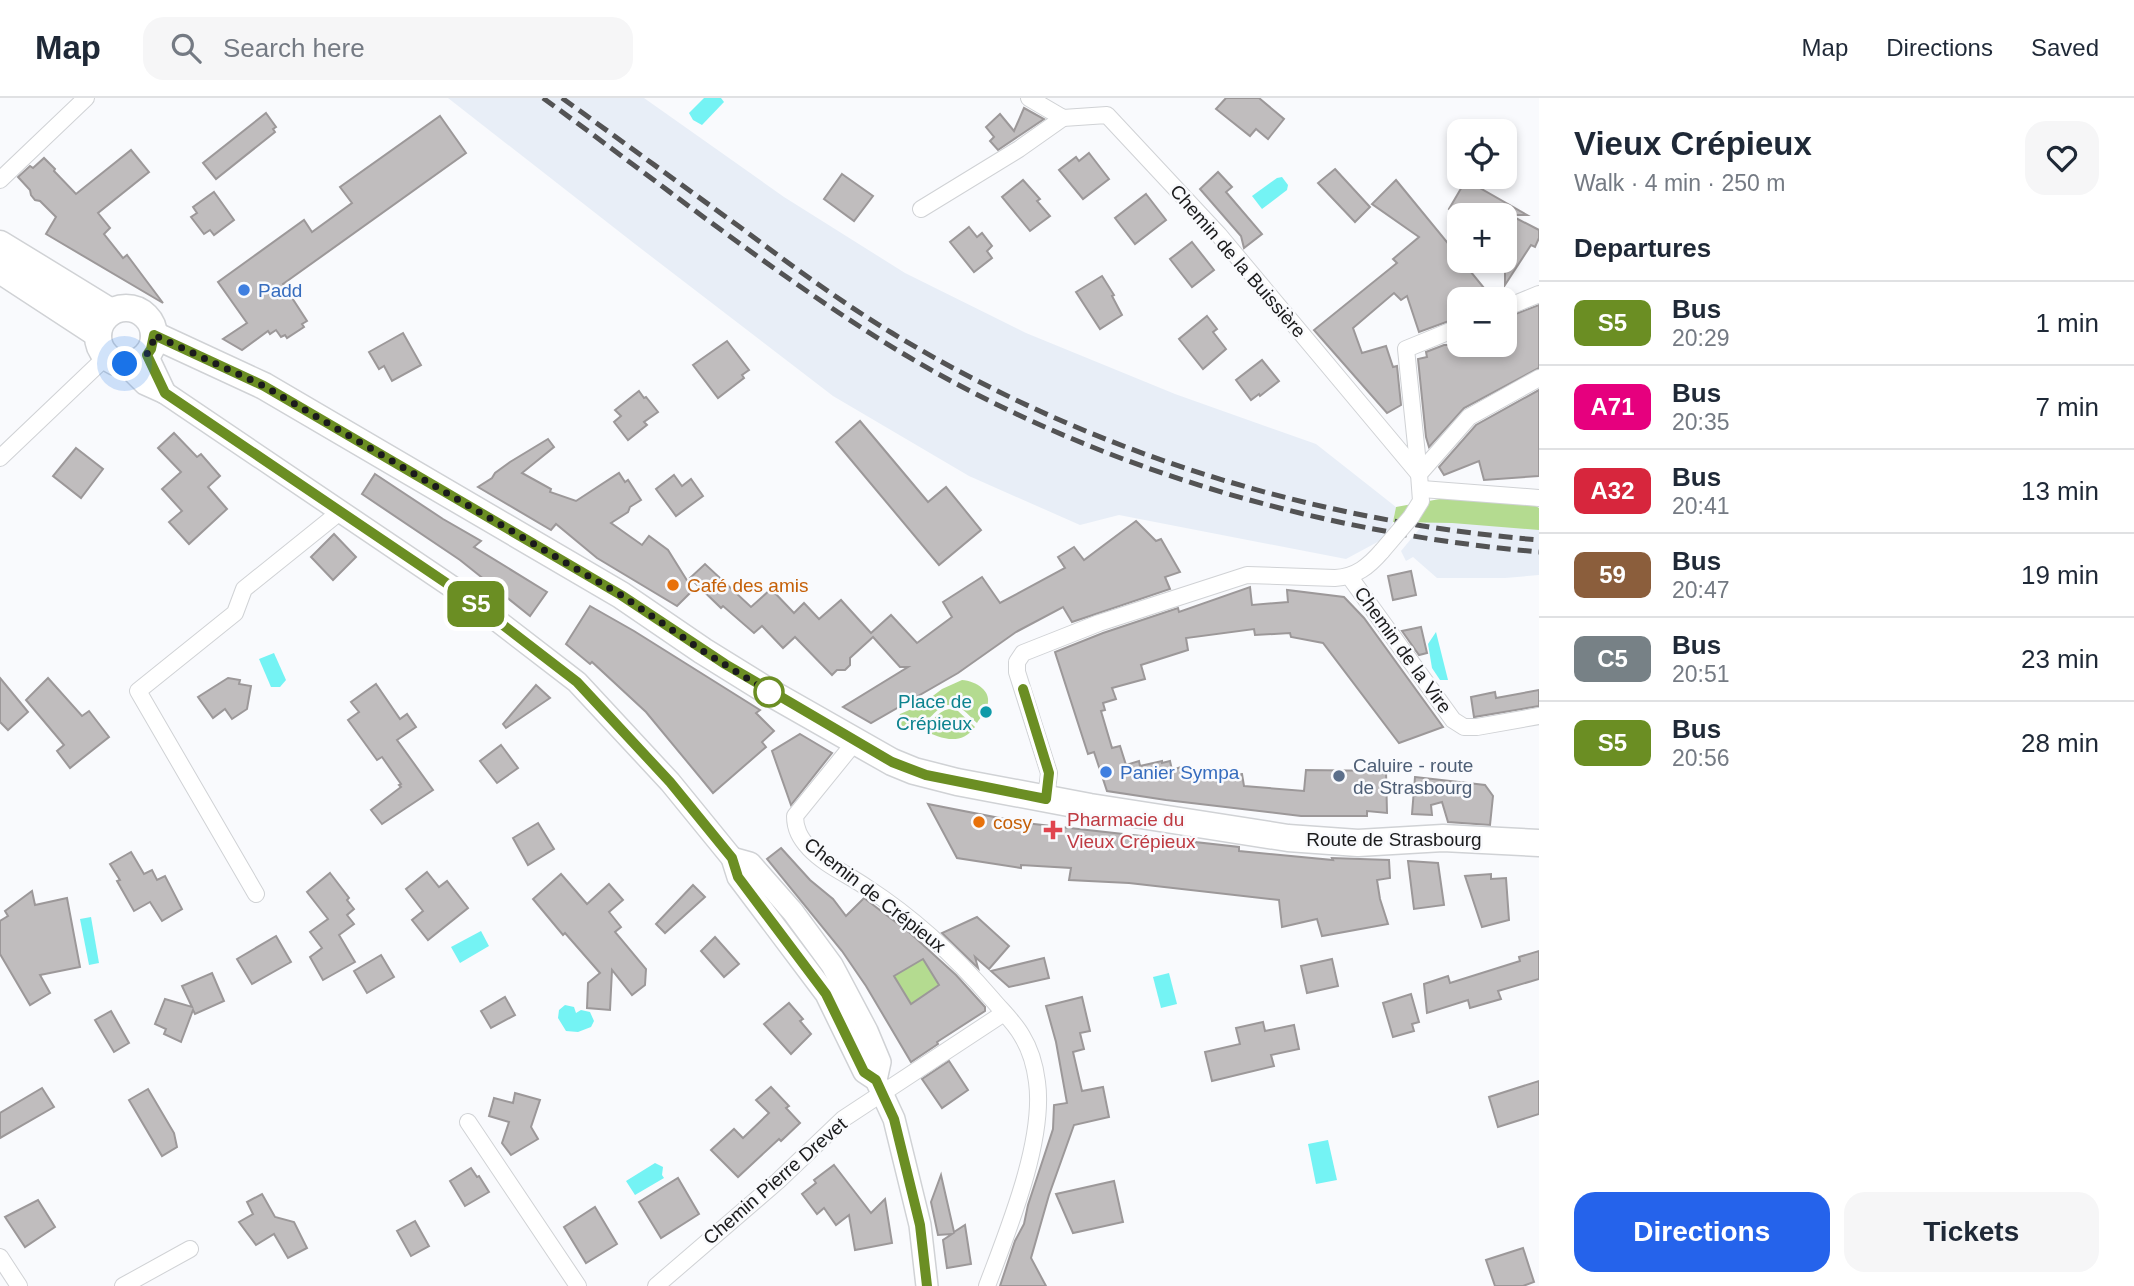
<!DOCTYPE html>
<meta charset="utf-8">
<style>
:root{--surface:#fff;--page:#f6f6f7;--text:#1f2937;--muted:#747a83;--line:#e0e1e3;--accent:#2563eb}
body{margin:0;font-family:Arial,sans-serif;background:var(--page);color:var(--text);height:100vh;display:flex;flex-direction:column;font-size:26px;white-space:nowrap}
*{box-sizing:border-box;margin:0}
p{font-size:23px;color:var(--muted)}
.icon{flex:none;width:38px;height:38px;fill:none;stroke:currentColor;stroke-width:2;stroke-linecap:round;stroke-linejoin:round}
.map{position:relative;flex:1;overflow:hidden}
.side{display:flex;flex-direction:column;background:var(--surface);width:595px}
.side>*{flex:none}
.badge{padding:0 14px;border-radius:10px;font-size:24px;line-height:46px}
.tools{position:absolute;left:1447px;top:21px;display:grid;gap:14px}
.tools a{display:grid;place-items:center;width:70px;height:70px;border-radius:14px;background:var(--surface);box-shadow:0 4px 10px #0003;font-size:35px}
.you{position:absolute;width:35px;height:35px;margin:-18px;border:5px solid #fff;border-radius:50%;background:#1a73e8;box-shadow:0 0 0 10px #1a73e833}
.map>.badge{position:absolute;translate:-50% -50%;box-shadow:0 0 0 4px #fff}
h2{padding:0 35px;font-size:26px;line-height:63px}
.round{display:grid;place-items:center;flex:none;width:74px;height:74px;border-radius:21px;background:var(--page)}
.summary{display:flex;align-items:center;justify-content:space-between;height:119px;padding:0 35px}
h1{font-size:33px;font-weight:700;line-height:52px}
.primary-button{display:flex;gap:14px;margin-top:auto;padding:14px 35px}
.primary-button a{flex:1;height:80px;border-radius:21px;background:var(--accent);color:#fff;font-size:28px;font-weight:700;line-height:80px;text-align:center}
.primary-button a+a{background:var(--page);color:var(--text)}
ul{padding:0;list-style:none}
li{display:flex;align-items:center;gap:21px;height:84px;padding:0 35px;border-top:2px solid var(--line)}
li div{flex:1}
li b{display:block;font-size:26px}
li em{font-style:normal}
li .badge{min-width:77px;font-weight:700;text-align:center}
header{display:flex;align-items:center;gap:42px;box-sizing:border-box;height:98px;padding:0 35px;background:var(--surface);border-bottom:2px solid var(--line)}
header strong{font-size:33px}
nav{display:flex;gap:38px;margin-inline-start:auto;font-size:24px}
.search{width:490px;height:63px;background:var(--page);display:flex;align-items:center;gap:18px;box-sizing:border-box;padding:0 24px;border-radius:21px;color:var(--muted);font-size:26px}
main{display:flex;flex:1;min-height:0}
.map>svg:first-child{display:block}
.built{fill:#e8eef7}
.green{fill:#b4db90}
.water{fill:#74f3f4}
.building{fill:#c0bdbe;stroke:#9c9899;stroke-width:2;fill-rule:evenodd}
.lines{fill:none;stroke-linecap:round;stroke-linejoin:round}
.minor-casing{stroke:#d0d2d5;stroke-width:18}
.tertiary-casing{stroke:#d0d2d5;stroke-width:24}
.primary-casing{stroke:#d0d2d5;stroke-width:29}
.minor{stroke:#fff;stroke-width:16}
.tertiary{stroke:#fff;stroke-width:21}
.primary{stroke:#fff;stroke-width:26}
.rail{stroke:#535354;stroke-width:5;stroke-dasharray:14 7;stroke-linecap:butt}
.minor-bridge-casing{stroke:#d0d2d5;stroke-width:18;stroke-linecap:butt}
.minor-bridge{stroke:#fff;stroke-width:16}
.line-casing{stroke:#fff;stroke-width:16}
.line{stroke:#6b8e23;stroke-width:10}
.walk{stroke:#1b1b1c;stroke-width:7;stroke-dasharray:0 12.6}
.shop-dot{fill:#3f7fe0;stroke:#f9fafd;stroke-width:2.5}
.food-dot{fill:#e8710a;stroke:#f9fafd;stroke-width:2.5}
.stop-dot{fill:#fff;stroke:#6b8e23;stroke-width:3.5}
.culture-dot{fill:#0f9aa8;stroke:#f9fafd;stroke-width:2.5}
.service-dot{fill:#5c6f8a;stroke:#f9fafd;stroke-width:2.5}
.health-dot{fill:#e0444e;stroke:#f9fafd;stroke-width:2.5}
.labels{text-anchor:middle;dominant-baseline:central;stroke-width:5;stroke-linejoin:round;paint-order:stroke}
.street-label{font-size:19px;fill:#1b1b1c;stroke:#f9fafd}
.shop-label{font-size:19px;fill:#366cbe;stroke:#f9fafd;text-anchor:start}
.food-label{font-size:19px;fill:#c56008;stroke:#f9fafd;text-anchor:start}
.culture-label{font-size:19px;fill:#0d838f;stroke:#f9fafd;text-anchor:end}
.service-label{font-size:19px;fill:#4e5e75;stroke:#f9fafd;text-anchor:start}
.health-label{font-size:19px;fill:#be3a42;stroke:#f9fafd;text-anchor:start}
</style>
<header>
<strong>Map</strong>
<div class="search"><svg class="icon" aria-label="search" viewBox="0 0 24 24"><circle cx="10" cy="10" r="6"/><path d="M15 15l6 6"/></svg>Search here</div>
<nav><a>Map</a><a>Directions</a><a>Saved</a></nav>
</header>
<main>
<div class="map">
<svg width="1539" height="1188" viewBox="0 0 1539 1188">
<rect width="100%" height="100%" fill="#f9fafd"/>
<g class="built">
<polygon points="448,0 644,0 784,99 905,175 1026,235 1175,296 1316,346 1396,409 1393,424 1385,440 1346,461 1119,417 1080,427 969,378 833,298 635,146"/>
<polygon points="1445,400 1539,410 1539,477 1505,480 1437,480 1413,459 1406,463 1401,453"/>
</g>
<g class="green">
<polygon points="1445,400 1532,406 1539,410 1539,432 1452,425 1393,424 1396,409"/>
<path d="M962 582C976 583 993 593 987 609 985 615 980 620 977 625 971 620 966 613 960 610 942 599 935 618 922 626 917 629 912 630 906 631L898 627 897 623 900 616 921 607 942 591Z"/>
<path d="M949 611 958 613 975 629C960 649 941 640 922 632 932 625 937 613 949 611Z"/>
<polygon points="923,861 937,880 947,882 911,906 894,878"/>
</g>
<g class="water">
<polygon points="704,0 721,0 724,4 702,27 693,22 689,15"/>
<polygon points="1282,79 1288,87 1287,92 1262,111 1252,98 1277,80"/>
<polygon points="1436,534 1448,582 1440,582 1432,570 1428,546"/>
<polygon points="274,555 286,582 280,589 271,589 259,561"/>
<polygon points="91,819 99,865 89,867 80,821"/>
<polygon points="481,833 489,848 460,865 451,849"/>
<polygon points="1169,875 1177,906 1161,910 1153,879"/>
<polygon points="565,907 574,909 576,915 581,912 590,914 594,923 591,929 578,934 566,933 558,920 559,912"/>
<polygon points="1328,1042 1337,1082 1316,1086 1308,1046"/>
<polygon points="655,1065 663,1069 662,1077 664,1080 635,1097 626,1083"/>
</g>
<g class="building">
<polygon points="1226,0 1259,0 1284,21 1268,41 1256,31 1250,38 1216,11"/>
<polygon points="1024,10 1044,21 998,52 990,43 994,39 986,29 1000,16 1014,33"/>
<polygon points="266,15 276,29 273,31 275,34 216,81 203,65"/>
<polygon points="440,18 466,55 283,186 307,223 302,226 304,229 287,240 285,237 281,239 276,232 270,236 268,233 242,252 223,241 247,225 218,184 304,122 312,134 352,105 340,89"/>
<polygon points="131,52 149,74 98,115 110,130 104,136 123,160 127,157 163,205 46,136 56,119 40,103 35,102 31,97 30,92 18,79 30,68 33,70 44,60 55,71 54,73 76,96"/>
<polygon points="1089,55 1109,81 1083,101 1059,72 1076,59 1079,63"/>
<polygon points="1335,71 1370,109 1355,124 1318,85"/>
<polygon points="1218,74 1232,89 1226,94 1262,136 1244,150 1241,138 1200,91"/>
<polygon points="842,76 873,98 854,123 824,101"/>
<polygon points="1023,82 1040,101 1037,103 1050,118 1030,133 1002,99"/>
<polygon points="1396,82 1460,160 1460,163 1462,163 1493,201 1460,201 1460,219 1419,234 1407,198 1401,202 1394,195 1353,230 1362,255 1386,248 1393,269 1397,268 1401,307 1387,315 1314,232 1397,165 1393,161 1419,139 1372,106"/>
<polygon points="1463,87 1478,89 1527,117 1510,117 1539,132 1539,140 1535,149 1531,147 1505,187 1505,117 1458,117 1449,111"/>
<polygon points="214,94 234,122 214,137 210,132 204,136 191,119 197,115 193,109"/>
<polygon points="1146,96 1166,122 1135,146 1115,120"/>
<polygon points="969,129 977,139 982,135 992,148 987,153 992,160 974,174 950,144"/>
<polygon points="1192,144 1214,172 1192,189 1170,161"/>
<polygon points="1102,178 1114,197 1112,198 1122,217 1100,231 1076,194"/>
<polygon points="1539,207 1539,270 1464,310 1429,349 1426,339 1418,261 1427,259 1426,254 1444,247 1505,247 1505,220"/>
<polygon points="1207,218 1217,231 1213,234 1226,251 1203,271 1179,241"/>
<polygon points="403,235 421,267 392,283 384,268 379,271 369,254"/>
<polygon points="727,243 749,272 742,277 744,280 718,300 693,267"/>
<polygon points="1262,262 1279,283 1260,298 1259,296 1251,302 1236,282"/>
<polygon points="1539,292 1539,378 1484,382 1479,363 1444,377 1439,369 1476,327"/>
<polygon points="639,293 644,300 646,299 658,314 644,324 647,327 628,342 614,324 621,318 615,312"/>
<polygon points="860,323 928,404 946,389 981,432 939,467 836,344"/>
<polygon points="174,335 197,359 201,356 220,378 208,389 227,411 189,446 169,424 182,413 162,391 181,374 158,350"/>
<polygon points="548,341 554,349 522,375 551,391 550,394 576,403 619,375 625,384 628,382 641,402 630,409 628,414 611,425 642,447 649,438 668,452 693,492 677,508 597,460 556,426 551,432 478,389 492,380 495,375 510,364"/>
<polygon points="76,350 103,371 81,400 53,378"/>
<polygon points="375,376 443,421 481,443 474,449 547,494 530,518 460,462 362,396"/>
<polygon points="674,377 682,388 691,381 703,398 676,418 656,391"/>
<polygon points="1136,423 1156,443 1161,441 1180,474 1165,479 1170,491 1072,524 1063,509 1016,534 958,575 871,625 843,609 908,569 900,569 873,539 850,560 850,567 845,572 837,572 832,577 795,539 783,550 762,528 754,535 723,508 721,510 690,480 705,466 751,509 771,491 794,515 804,505 819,521 841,502 871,535 891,517 917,545 952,519 943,504 982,479 1000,505 1065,470 1058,459 1074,449 1084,462"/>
<polygon points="334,436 356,459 333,482 311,459"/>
<polygon points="1411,473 1416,497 1393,502 1388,478"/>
<polygon points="1250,489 1252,507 1288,504 1287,492 1344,499 1364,520 1443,629 1399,645 1323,545 1291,539 1290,535 1255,537 1254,531 1186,540 1188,552 1141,567 1145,581 1112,590 1116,601 1103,605 1105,612 1101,613 1112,650 1120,648 1126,667 1139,663 1140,668 1162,663 1162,665 1170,663 1172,672 1184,668 1185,677 1208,673 1209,677 1242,676 1244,688 1304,693 1306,672 1386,673 1387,715 1367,713 1367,718 1301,718 1166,702 1107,693 1094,654 1088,656 1055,554 1103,535 1178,510 1179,514"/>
<polygon points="590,508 634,533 760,612 756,615 774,633 762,644 766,649 713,695 646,614 592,564 590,566 566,546"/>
<polygon points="1421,529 1427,555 1419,557 1402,533"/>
<polygon points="0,580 28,614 8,632 0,624"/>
<polygon points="48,580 82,618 89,613 109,639 70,670 57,653 64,647 26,602"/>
<polygon points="228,580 240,582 239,586 251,588 247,611 232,621 225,611 213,620 198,599"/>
<polygon points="376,586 400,621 407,616 416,629 397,642 433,692 382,726 371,712 401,689 399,687 401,686 382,659 377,662 348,622 359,614 351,604"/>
<polygon points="536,587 550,600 506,630 503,626"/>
<polygon points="1539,592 1539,608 1474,619 1471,599 1495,594 1496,600"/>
<polygon points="800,636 832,655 791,707 772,653"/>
<polygon points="501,647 518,670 497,685 480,663"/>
<polygon points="1415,679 1485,687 1493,698 1490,727 1448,724 1442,704 1431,707 1432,717 1412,716"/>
<polygon points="928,706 1025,725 1239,749 1239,753 1333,762 1332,760 1389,762 1390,780 1377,782 1380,801 1388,826 1322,838 1317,821 1282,829 1279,802 1129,785 1069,782 1071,770 1021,767 1021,770 957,760"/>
<polygon points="538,725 554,751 528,767 513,740"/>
<path d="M781 750 810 782 833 801 846 818 864 800 910 835 956 877 985 909V913L937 944 938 946 911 964 866 888 842 853 767 761ZM923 861 939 887 911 906 894 878Z"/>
<polygon points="131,754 144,776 152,772 157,782 165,778 182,811 162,823 150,804 134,813 117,783 120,782 110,766"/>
<polygon points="1408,763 1438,765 1444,807 1414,811"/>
<polygon points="427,774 439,789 447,783 468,810 428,842 412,822 423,813 406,791"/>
<polygon points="330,775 349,800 347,802 354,811 347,817 354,826 339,837 355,864 323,882 310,859 322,850 310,834 328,821 307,794"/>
<polygon points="561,776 587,806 609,786 623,802 609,814 621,829 615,834 646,871 645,887 632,897 612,872 610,912 587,910 588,885 600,875 565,835 563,837 533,801"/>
<polygon points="1491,776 1491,781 1506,780 1509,822 1482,829 1465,778"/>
<polygon points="693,787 705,799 665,835 656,826"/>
<polygon points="32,793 35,807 67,800 80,869 40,877 50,895 30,907 0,856 0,823 8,818 5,813"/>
<polygon points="977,819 1009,848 989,871 975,859 978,870 942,835"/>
<polygon points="276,838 291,864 252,886 237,861"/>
<polygon points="715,839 739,866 724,879 701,853"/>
<polygon points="1539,853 1539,881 1498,893 1501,901 1470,910 1468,902 1427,915 1424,886 1448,878 1450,885 1520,863 1519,859"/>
<polygon points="381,857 394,879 367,895 354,873"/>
<polygon points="1044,860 1049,880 1009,889 991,873"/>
<polygon points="1332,861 1338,888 1307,895 1301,868"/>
<polygon points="212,875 224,903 195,916 193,912 181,944 164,936 166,931 155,926 165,901 192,909 182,888"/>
<polygon points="1411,896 1419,924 1412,926 1414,933 1393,939 1383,905"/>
<polygon points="505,899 515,917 491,930 481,913"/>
<polygon points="1082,899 1090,933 1080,935 1084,951 1073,954 1082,993 1103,989 1109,1019 1074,1027 1049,1097 1031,1160 1046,1188 1000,1188 1015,1143 1024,1126 1028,1107 1053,1031 1054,1007 1067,1005 1056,944 1046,908"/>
<polygon points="789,905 803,921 800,923 811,936 791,956 764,926"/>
<polygon points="111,913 129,945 114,954 95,922"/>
<polygon points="1263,924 1265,933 1294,927 1299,951 1271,957 1274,968 1212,983 1205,954 1240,946 1236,930"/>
<polygon points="949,963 968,992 942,1010 922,981"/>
<polygon points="1539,983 1539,1016 1498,1029 1489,999"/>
<polygon points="771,989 789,1008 786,1010 800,1025 781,1043 779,1041 738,1079 711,1052 734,1031 743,1040 769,1015 756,1002"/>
<polygon points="42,990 54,1009 0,1040 0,1015"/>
<polygon points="148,991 174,1035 177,1049 162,1058 129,1002"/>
<polygon points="515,995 540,1002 531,1029 538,1041 511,1057 502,1045 509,1024 489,1018 494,1000 513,1005"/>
<polygon points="834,1067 871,1115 885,1101 892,1145 855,1152 849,1117 836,1127 824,1110 817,1116 802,1096 816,1085 814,1082"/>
<polygon points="471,1070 477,1079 479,1078 489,1094 465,1108 450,1083"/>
<polygon points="941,1077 954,1134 965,1127 971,1166 947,1170 943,1142 952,1136 938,1137 931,1104"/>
<polygon points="678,1080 699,1116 661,1140 639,1104"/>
<polygon points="1114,1083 1123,1124 1073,1135 1056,1096"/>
<polygon points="262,1096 275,1119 294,1124 307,1150 288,1160 274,1136 256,1147 239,1124 253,1116 247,1104"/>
<polygon points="38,1102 55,1129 25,1149 5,1119"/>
<polygon points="595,1109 617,1146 586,1165 564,1129"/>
<polygon points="415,1123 429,1148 411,1158 397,1133"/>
<polygon points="1523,1150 1534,1184 1523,1188 1495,1188 1486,1162"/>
</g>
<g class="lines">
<defs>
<g id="minor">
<polyline points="1029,0 1063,20 1107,17 1219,137 1419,376"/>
<polyline points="0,82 86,0"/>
<polyline points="921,111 1019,51 1063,20"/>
<polyline points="1505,210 1539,196"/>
<polyline points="0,360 106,259"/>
<polyline points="1419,376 1406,251 1460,229"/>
<polyline points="1422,391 1539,400"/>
<polyline points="1411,419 1421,403 1419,376 1469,319 1539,280"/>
<polyline points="1349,478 1453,622 1464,629 1477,629 1539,618"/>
<path d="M855 644 795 718C795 731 800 740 809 750 825 767 847 776 866 789 914 820 955 858 992 901 1002 913 1015 925 1022 938 1030 951 1035 968 1037 984 1045 1043 1008 1132 987 1188"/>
<path d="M1046 701 1049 675 1017 574V564L1023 555 1099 525 1247 477 1335 480C1356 479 1369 468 1382 453"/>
<polyline points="256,796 138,593 235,515 244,491 341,413"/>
<polyline points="468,1024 578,1188"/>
<polyline points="0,1159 19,1188"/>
<polyline points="123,1188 190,1151"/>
<polyline points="656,1188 778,1083 843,1021 1004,915"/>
</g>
<g id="tertiary">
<polyline points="147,257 165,295"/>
<polyline points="125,266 145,286 165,295 464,497 577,584 670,684 732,760 738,779 826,896 864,974 876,982 894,1021 920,1127 927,1188"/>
<polyline points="732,760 750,765 793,814 832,867 867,933 880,964 876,982"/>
</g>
<g id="primary">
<polyline points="0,146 111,214"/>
<polyline points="0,172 98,236"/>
<circle cx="126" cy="238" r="28"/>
<polyline points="154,237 264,288 621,497 703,553 769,594 892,664 914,673 957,684 1090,709 1288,740 1358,745 1443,740 1539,745"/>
</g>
</defs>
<use href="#minor" class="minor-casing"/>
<use href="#tertiary" class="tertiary-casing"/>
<use href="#primary" class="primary-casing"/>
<use href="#minor" class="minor"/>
<use href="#tertiary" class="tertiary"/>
<use href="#primary" class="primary"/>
<g class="rail">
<path d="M543 0C656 82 766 170 884 244 1080 366 1311 434 1539 454"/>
<path d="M562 0C623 44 683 88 744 132 792 168 841 204 892 235 1088 354 1311 423 1539 442"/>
</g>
<defs>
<polyline id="minor-bridge" points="1382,453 1411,419"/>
</defs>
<use href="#minor-bridge" class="minor-bridge-casing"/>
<use href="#minor-bridge" class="minor-bridge"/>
</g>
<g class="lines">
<defs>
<polyline id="line" points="927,1188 920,1127 894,1021 876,982 864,974 826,896 738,779 732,760 670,684 577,584 464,497 165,295 147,257 151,251 154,237 264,288 621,497 725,566 892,664 926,677 1046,701 1049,675 1023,591"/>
</defs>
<use href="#line" class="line-casing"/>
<use href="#line" class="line"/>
<path class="walk" d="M125 266C143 264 152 255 154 237L264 288 621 497 703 553 769 594"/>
</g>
<g class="shop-dot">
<circle cx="244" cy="192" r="7"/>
<circle cx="1106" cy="674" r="7"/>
</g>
<g class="food-dot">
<circle cx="673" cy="487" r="7"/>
<circle cx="979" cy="724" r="7"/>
</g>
<circle class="stop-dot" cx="769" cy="594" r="14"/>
<circle class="culture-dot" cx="986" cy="614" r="7"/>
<circle class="service-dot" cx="1339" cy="678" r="7"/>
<path class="health-dot" d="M1049.5 721.5h7v7h7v7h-7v7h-7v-7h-7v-7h7z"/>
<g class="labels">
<g class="street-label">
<text transform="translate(1238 163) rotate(49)">Chemin de la Buissière</text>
<text transform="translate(1403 552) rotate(54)">Chemin de la Vire</text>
<text x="1394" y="741">Route de Strasbourg</text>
<text transform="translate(875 797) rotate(38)">Chemin de Crépieux</text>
<text transform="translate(775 1083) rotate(-41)">Chemin Pierre Drevet</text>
</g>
<g class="shop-label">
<text x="258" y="192">Padd</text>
<text x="1120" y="674">Panier Sympa</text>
</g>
<g class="food-label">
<text x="687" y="487">Café des amis</text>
<text x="993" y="724">cosy</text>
</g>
<g class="culture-label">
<text x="972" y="603">Place de<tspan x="972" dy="22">Crépieux</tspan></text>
</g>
<g class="service-label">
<text x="1353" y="667">Caluire - route<tspan x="1353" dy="22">de Strasbourg</tspan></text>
</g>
<g class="health-label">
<text x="1067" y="721">Pharmacie du<tspan x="1067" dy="22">Vieux Crépieux</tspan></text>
</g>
</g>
</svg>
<div class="tools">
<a><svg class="icon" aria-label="locate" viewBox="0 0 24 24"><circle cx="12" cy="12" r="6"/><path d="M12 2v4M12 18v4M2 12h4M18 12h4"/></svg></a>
<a>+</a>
<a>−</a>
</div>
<div class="you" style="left:125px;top:266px"></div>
<b class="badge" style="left:476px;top:506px;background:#6b8e23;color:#fff">S5</b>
</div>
<section class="side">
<div class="summary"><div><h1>Vieux Crépieux</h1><p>Walk · 4 min · 250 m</p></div><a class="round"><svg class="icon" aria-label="heart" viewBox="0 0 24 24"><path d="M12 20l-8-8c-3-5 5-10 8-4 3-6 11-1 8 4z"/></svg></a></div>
<h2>Departures</h2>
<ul>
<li><span class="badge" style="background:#6b8e23;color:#fff">S5</span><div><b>Bus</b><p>20:29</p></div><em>1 min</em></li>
<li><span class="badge" style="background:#e6007e;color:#fff">A71</span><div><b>Bus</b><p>20:35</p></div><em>7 min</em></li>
<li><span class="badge" style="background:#d7263d;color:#fff">A32</span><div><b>Bus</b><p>20:41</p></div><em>13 min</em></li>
<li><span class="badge" style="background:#8b5e3c;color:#fff">59</span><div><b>Bus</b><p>20:47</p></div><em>19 min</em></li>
<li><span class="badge" style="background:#778186;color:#fff">C5</span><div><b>Bus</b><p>20:51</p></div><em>23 min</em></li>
<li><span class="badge" style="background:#6b8e23;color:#fff">S5</span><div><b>Bus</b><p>20:56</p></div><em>28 min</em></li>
</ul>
<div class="primary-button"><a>Directions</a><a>Tickets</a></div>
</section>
</main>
